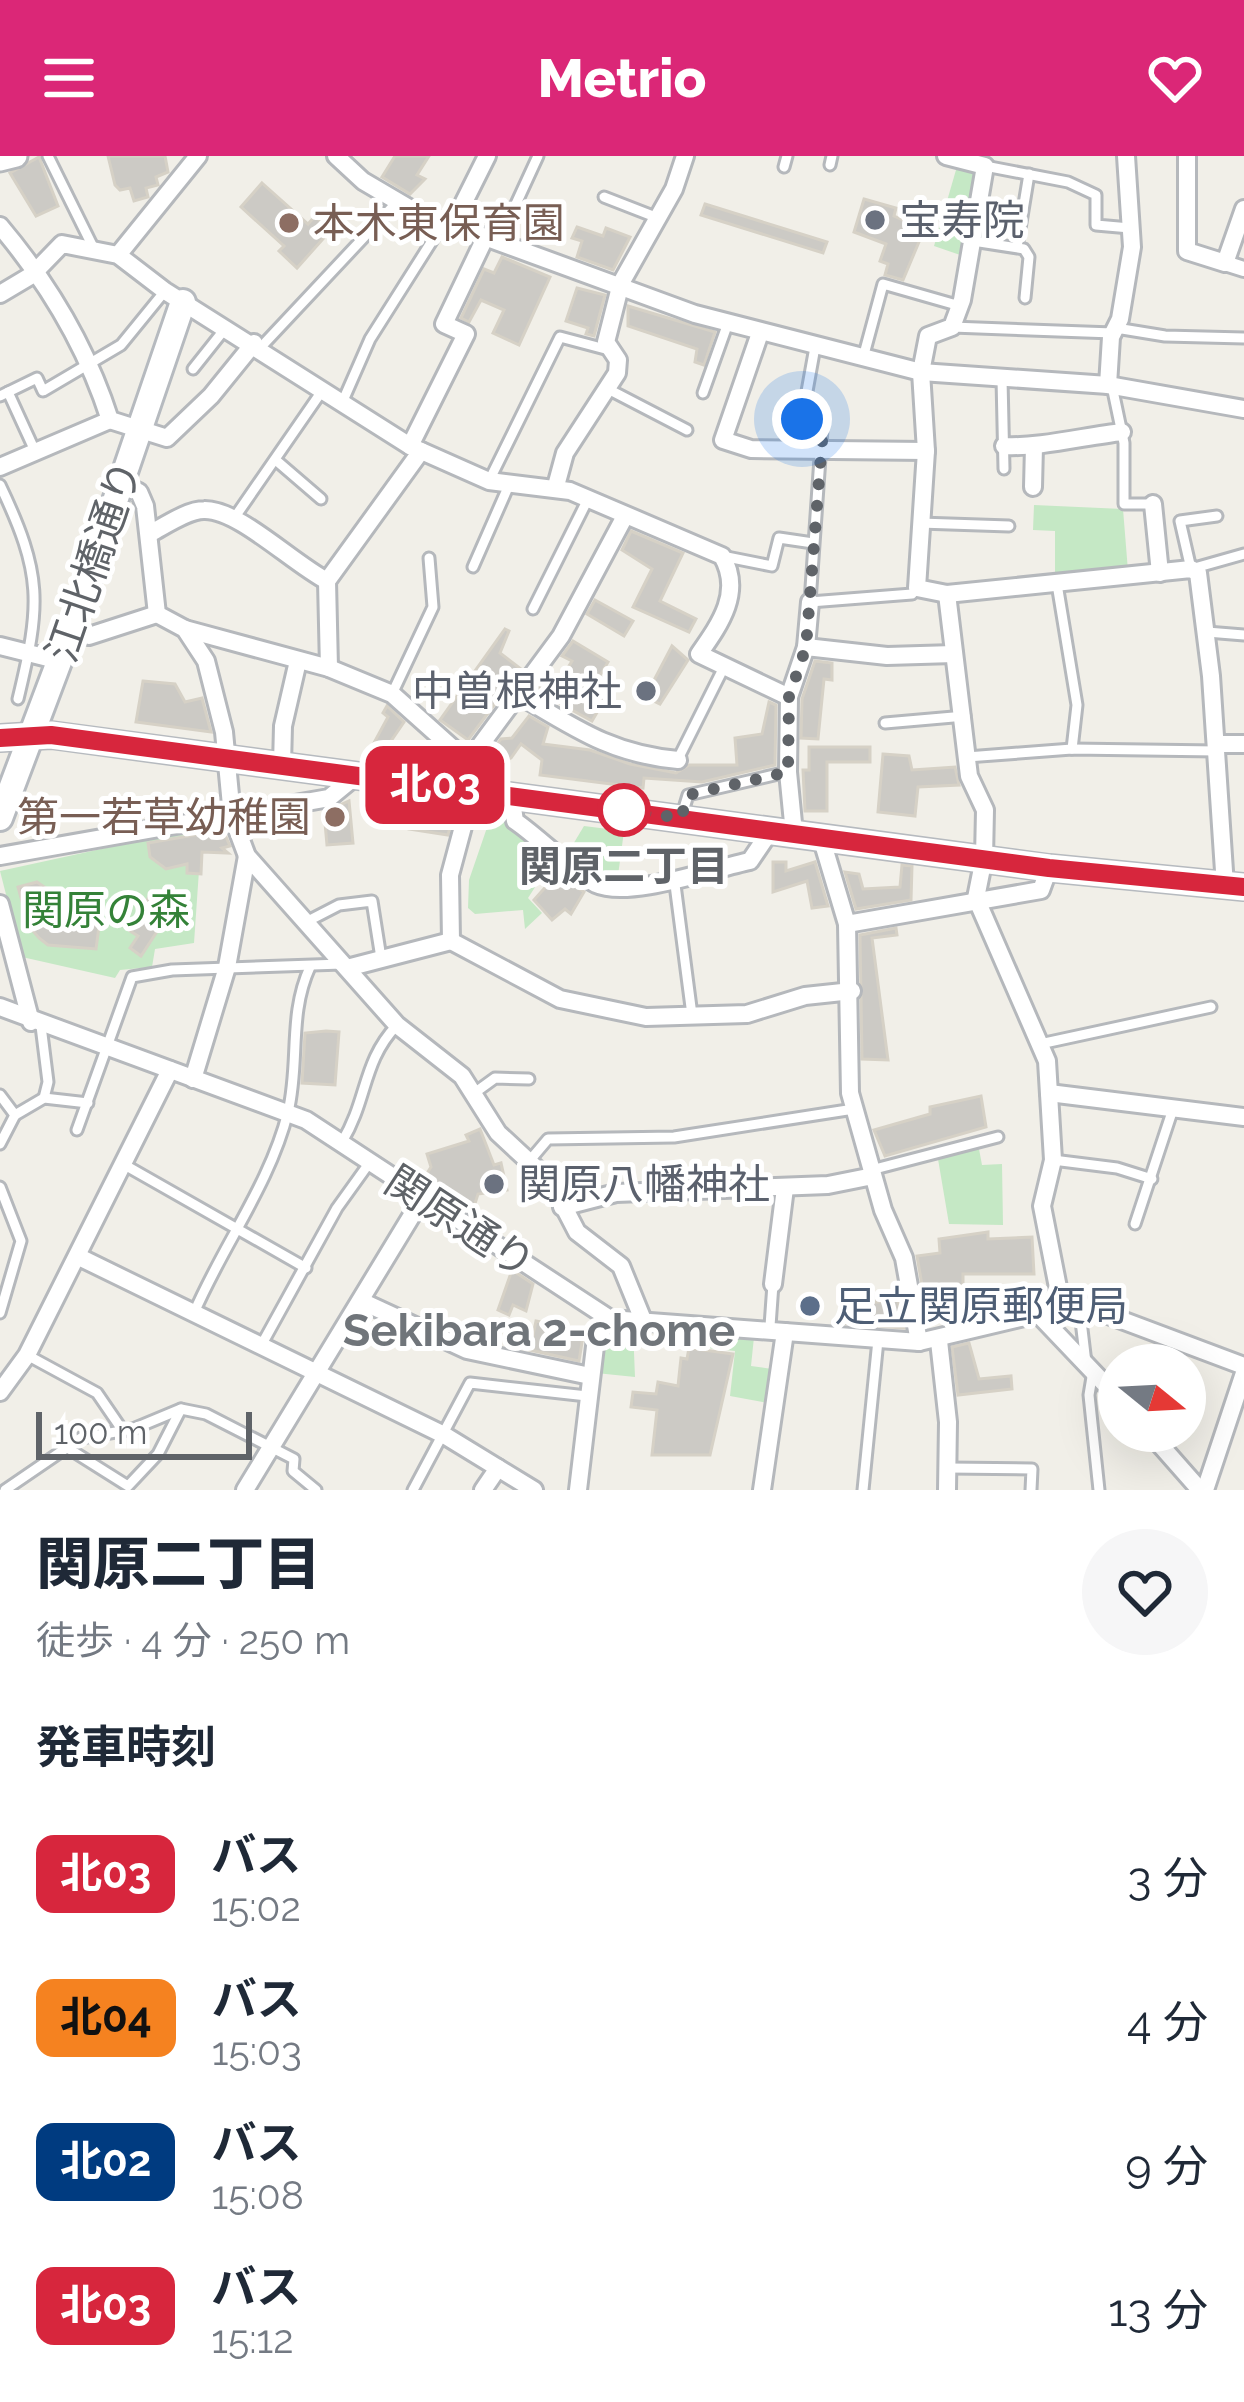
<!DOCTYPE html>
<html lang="ja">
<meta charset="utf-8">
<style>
:root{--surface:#fff;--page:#f6f6f7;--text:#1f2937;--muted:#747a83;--accent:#db2777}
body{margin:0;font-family:Raleway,"Noto Sans JP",sans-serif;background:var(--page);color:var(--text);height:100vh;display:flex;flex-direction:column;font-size:45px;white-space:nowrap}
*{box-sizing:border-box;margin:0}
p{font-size:39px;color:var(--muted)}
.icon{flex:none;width:66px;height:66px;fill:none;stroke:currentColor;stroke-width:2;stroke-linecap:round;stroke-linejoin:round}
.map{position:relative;height:1334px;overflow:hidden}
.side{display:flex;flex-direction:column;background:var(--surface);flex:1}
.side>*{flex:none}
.badge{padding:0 24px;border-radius:18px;font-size:42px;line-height:78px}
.needle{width:78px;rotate:108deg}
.tools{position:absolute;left:1098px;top:1188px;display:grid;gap:24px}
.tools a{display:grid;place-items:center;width:108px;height:108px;border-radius:50%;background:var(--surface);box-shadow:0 12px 48px #0002;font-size:60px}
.scale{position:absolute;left:36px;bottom:30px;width:216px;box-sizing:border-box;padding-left:12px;border:6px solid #5f6368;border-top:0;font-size:33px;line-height:42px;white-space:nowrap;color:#5f6368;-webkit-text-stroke:9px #fff;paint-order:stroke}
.you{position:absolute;width:60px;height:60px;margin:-30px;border:9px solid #fff;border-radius:50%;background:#1a73e8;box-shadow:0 0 0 18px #1a73e833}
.map>.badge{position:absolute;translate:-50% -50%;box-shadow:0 0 0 6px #fff}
h2{padding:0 36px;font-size:45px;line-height:108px}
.round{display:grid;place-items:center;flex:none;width:126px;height:126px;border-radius:63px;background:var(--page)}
.overview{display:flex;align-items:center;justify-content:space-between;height:204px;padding:0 36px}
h1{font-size:57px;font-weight:800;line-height:90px}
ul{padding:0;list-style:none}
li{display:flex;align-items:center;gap:36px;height:144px;padding:0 36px}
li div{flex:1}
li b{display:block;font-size:45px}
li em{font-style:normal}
li .badge{min-width:132px;font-weight:700;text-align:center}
header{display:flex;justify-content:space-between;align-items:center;height:156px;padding:0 36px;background:var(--accent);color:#fff;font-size:54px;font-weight:800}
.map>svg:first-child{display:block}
.green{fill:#c5e8c5}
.building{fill:#cccac5;stroke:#d6d1c6;stroke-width:3}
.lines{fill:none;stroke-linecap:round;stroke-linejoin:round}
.service-casing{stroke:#b5b8bc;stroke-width:15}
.pedestrian-casing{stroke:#b5b8bc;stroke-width:20}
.minor-casing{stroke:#b5b8bc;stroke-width:22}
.tertiary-casing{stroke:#b5b8bc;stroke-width:27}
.secondary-casing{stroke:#b6babf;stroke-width:30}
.service{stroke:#fff;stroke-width:9}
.pedestrian{stroke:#fff;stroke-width:14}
.minor{stroke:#fff;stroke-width:16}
.tertiary{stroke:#fff;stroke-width:21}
.secondary{stroke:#fff;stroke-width:24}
.line-casing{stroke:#fff;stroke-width:27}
.line{stroke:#d7263d;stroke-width:18}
.walk{stroke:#5f6368;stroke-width:12;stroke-dasharray:0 21.6}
.worship-dot{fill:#6b7280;stroke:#fff;stroke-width:4.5}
.education-dot{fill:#8d6e63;stroke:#fff;stroke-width:4.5}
.stop-dot{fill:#fff;stroke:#d7263d;stroke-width:6}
.service-dot{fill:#5c6f8a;stroke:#fff;stroke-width:4.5}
.labels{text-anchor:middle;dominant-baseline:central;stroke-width:10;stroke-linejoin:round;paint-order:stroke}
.worship-label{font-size:42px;fill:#5b616d;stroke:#fff;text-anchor:start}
.education-label{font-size:42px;fill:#785e54;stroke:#fff;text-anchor:start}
.street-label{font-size:42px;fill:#5f6368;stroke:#fff}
.stop-label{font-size:42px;font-weight:bold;fill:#5f6368;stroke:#fff}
.park-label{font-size:42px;fill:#348238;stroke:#fff}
.service-label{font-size:42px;fill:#4e5e75;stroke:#fff;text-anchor:start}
.neighbourhood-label{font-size:45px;font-weight:bold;fill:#70757a;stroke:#fff}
</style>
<header><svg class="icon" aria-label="menu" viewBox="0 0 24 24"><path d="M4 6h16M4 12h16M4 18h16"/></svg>Metrio<svg class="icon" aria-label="heart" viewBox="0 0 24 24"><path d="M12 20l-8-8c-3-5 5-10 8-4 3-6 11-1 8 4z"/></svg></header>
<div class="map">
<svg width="1244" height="1334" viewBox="0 0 1244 1334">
<rect width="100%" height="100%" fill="#f1efe8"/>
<g class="green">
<polygon points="958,7 980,13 966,101 934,90"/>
<polygon points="1034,349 1123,353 1128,415 1055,421 1055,375 1033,374"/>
<polygon points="492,657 556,699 528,742 542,757 525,773 523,754 475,758 468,752 469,724"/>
<polygon points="584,670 624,675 617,727 600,722 569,695"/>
<polygon points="202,671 194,787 155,793 152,811 120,814 115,822 22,801 0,715"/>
<polygon points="979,993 982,1009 1002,1008 1003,1069 949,1068 938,1003"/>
<polygon points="614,1170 633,1172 635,1221 596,1217 601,1185"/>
<polygon points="710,1177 754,1181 751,1210 772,1213 768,1247 730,1240 735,1195 708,1192"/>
</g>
<g class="building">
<polygon points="108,0 165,0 168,16 156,21 158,29 146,32 148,41 134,45 130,32 120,34 115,29"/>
<polygon points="395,0 429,0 417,19 425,23 410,38 382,21"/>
<polygon points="39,1 58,50 36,60 10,17"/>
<polygon points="262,27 308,68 315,60 331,74 297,112 279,95 284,90 241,51"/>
<polygon points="864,43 896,52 894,60 924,74 903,124 885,119 888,108 880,105 886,88 854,76"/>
<polygon points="705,48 827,86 823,97 701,59"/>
<polygon points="577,71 603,80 606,72 630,81 613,114 577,101 582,85 572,82"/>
<polygon points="502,101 550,121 519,189 493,177 504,154 481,144 469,166 461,162 484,113 494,117"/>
<polygon points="577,132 605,139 594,180 586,178 588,172 566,165"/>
<polygon points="628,150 715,176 704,209 695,206 697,193 628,170"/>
<polygon points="631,375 683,397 660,445 696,463 689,476 633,451 652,413 622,394"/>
<polygon points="595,444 633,465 624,480 587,458"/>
<polygon points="505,473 509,475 500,497 521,513 468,584 440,564"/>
<polygon points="573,485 608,506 595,528 609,536 592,565 537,535 547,521 558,528 572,505 562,500"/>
<polygon points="672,490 688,504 660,548 637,537 645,525 651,530"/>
<polygon points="815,505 832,507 832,524 824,523 818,583 801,582 802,543"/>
<polygon points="143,525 175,528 185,546 202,542 211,576 136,566"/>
<polygon points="769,546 776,549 775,609 702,626 644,622 643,632 540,619 542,604 521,588 511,602 481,611 501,583 512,582 529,560 548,571 543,588 590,594 630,608 676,617 689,609 737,609 735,582 762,578"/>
<polygon points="387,550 404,566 382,598 369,596 388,561 383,557"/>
<polygon points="809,591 870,591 870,606 827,606 827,655 805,655 803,614 809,614"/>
<polygon points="883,598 909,600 912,614 955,611 959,629 918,631 915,660 878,656"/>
<polygon points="349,645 353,687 327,689 324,656"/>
<polygon points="413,647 455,653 448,679 409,673"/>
<polygon points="223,674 230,690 222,692 228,697 202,696 201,718 187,717 187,708 166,713 150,701 148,687"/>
<polygon points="773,706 786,706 786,715 815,706 828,750 812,752 807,725 773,736"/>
<polygon points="902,709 912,710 911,744 856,753 845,716 859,718 863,733 900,731"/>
<polygon points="558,717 584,736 571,758 565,753 552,764 534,744"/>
<polygon points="37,726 50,735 55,750 101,756 96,793 48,789 39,782 29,770 18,731"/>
<polygon points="151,737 173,751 141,800 130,792 138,780 130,775"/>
<polygon points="896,772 897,779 872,782 888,904 862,903 860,779"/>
<polygon points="326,875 339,876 335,929 302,927 305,877"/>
<polygon points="981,940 986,971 885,1000 874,974 930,958 930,951"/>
<polygon points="480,973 494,1009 501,1007 507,1034 478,1038 472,1057 422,1025 431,1011 427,998 469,985 466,979"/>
<polygon points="988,1076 988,1083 1032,1081 1034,1118 963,1118 963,1140 924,1141 917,1100 940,1097 939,1083"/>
<polygon points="512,1114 533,1128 526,1155 513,1149 509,1159 498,1154"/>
<polygon points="842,1138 876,1139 876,1146 898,1144 904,1172 839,1167"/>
<polygon points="536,1165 584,1174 579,1205 530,1194"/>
<polygon points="969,1187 979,1223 1011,1220 1012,1233 958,1239 952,1191"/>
<polygon points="689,1192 733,1198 710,1299 652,1299 657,1254 631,1251 633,1236 656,1238 658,1226 678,1230 681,1202 687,1203"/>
</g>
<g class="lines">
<defs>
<g id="service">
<polyline points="48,0 93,91"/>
<polyline points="830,9 832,0"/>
<polyline points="985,10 1068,26 1096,39 1096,69 1130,72"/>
<polyline points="784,11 787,0"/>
<polyline points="604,41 658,62"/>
<polyline points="973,85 1024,93 1029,101 1025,142"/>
<polyline points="498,87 538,0"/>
<polyline points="1017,91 1029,18"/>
<polyline points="952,171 1113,177"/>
<polyline points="1116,172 1165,180 1244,182"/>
<polyline points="261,191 396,47"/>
<polyline points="815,191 802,263 822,273 810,446 912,438 917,432"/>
<polyline points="863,202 883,128 960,150"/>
<polyline points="193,213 224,174"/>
<polyline points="1002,223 1004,313"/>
<polyline points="1112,230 1124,287 1124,348 1153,348"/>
<polyline points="608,233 687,274"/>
<polyline points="8,236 35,295"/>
<polyline points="703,237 728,167"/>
<polyline points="0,240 37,222 43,235 121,189 165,135"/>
<polyline points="342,247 370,183 444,66"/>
<polyline points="278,306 321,343"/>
<polyline points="489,325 560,181 609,194"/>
<path d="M0 329C43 419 41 448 18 543"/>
<polyline points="237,358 322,235"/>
<polyline points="1217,360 1180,365 1191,413 1244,398"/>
<polyline points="920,367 1009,370"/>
<polyline points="722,400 772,410 779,382 813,387"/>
<polyline points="473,411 509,329"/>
<polyline points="1057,428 1077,549 1072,593"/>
<polyline points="533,453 588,343"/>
<polyline points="1207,476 1244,479"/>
<polyline points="392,538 433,451 429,402"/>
<polyline points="885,567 965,560"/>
<polyline points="967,601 1072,593 1217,595"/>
<polyline points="678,603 724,511"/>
<polyline points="681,662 688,639 787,616"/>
<polyline points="674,721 692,859"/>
<polyline points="308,765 339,749 372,745 381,802"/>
<polyline points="41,870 48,926 44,942"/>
<polyline points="1040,888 1211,851"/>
<polyline points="473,938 495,922 529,923"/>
<polyline points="0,939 15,959 0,988"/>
<polyline points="15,959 44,942 88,947"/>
<polyline points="77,974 132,821 172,814 342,808"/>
<path d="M342 986C368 943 362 906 397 869"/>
<polyline points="531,1003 548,983 674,981 854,953"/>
<polyline points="1053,1004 1117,1012 1152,1023"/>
<polyline points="123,1008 306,1112"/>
<polyline points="871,1014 998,981"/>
<polyline points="0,1031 21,1085 0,1157"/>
<polyline points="1135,1068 1173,953"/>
<polyline points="1079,1148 1086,1207"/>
<path d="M194 1157C223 1089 270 1028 288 956 300 906 288 859 310 811"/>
<polyline points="770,1170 773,1128"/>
<polyline points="262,1188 337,1052 370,1006"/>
<polyline points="27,1199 97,1237 123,1275"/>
<polyline points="1093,1215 1089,1239 1099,1334"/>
<polyline points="66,1291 128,1330 158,1298 181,1253"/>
<polyline points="948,1312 1032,1313 1031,1334"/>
<polyline points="5,1334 81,1282 133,1273 181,1253 206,1258 294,1303 293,1315 316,1334"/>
<polyline points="413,1334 470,1227 587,1240"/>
<polyline points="863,1334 878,1184"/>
</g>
<polyline id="pedestrian" points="1225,107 1244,113"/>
<g id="minor">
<polyline points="336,0 363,25 414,55 695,158 921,216 1108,229 1244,253"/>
<polyline points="946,0 985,10 962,144 952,171 928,180 921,216 926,295 917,432 947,438 1191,413 1198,417 1211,520 1225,730"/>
<polyline points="1187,0 1187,95 1225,107 1244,53"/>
<path d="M0 70C49 128 87 192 110 264L167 282 211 240 254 187"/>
<polyline points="452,70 487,0"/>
<polyline points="118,99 198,0"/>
<path d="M0 138 32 119 62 88 118 99 165 135 410 290 489 325 570 335 722 400C743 436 720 468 699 498L789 541"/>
<polyline points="760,177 723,284 751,293 926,295"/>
<polyline points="1108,229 1111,181 1120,163 1132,91 1126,0"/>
<polyline points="410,290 466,178 444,168 485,82"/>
<path d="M1004 290C1038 292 1086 280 1122 276"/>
<polyline points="0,311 110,264"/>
<polyline points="121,328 139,336 145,350 157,458 185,473 206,505 224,576 232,660 247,700 397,869 462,920 498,977 551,1026 577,1076 621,1110 643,1164"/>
<polyline points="556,330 565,297 617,217 618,204 606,186 621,127 674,33 685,0"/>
<polyline points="1033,331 1034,290"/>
<polyline points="1153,348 1160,417"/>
<polyline points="624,362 561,480 468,606 468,652 450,719 451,785 560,843 646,861 747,858 805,840 852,835"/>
<path d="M151 377C166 369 188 354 204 354 238 353 291 406 327 425"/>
<polyline points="947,438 969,620 985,654 984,702 976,742 1047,905 1053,1004 1042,1050 1062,1152"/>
<polyline points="185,473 329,512 392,538 468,606"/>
<polyline points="71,474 89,480 157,458"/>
<polyline points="0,490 60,505"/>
<polyline points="806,491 887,500 954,498"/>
<polyline points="329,512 327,425 421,295"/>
<path d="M519 539C575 572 611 598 678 604"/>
<polyline points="1217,588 1244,588"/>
<polyline points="282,609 283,570 298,505"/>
<path d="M511 639 515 665C540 682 574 717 596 728 629 743 711 713 750 705L771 674"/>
<polyline points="794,677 788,616 789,541 806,491 810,446"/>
<polyline points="821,681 847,768 850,937 883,1054 904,1102 919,1186"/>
<polyline points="0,700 329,642 357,619"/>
<polyline points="0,748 31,866"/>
<polyline points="847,768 1041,734 1049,712"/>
<polyline points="347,812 451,785"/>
<polyline points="0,851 306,964 610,1163 919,1186 1079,1148 1244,1210"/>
<polyline points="193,923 227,811 247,700"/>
<polyline points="1049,937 1244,961"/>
<polyline points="562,1051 616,1037 828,1029 873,1020"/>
<polyline points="79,1101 444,1279 534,1334"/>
<polyline points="773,1128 785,1032"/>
<polyline points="361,1145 467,1194 590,1220"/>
<polyline points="1040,1160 1119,1243"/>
<polyline points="939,1185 948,1266 947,1334"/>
<polyline points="0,1236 27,1199 170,914"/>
<polyline points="1148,1275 1200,1334"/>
<polyline points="245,1334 423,1041"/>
<polyline points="483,1334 498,1312"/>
<polyline points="578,1334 596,1182 610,1163"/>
<polyline points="762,1334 785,1176"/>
<polyline points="1205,1334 1244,1217"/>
</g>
<polyline id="tertiary" points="0,4 16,0"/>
<g id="secondary">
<polyline points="0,582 51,579 1049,712 1244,731"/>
<polyline points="0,662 71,474 183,146"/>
</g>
</defs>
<use href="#service" class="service-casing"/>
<use href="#pedestrian" class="pedestrian-casing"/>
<use href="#minor" class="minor-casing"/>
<use href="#tertiary" class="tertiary-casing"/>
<use href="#secondary" class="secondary-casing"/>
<use href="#service" class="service"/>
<use href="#pedestrian" class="pedestrian"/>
<use href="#minor" class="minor"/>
<use href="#tertiary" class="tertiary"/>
<use href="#secondary" class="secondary"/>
</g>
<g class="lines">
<defs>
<polyline id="line" points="0,582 51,579 1049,712 1244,731"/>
</defs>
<use href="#line" class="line-casing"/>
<use href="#line" class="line"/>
<polyline class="walk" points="624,654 681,662 688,639 788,616 789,541 806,491 823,273 802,263"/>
</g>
<g class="worship-dot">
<circle cx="875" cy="64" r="12"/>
<circle cx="646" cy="535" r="12"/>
<circle cx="494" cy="1028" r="12"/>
</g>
<g class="education-dot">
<circle cx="289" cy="67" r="12"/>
<circle cx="335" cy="661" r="12"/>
</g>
<circle class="stop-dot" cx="624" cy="654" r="24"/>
<circle class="service-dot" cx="810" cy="1150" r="12"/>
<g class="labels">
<g class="worship-label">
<text x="899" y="64">宝寿院</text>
<text x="622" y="535" text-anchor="end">中曽根神社</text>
<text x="518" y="1028">関原八幡神社</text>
</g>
<g class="education-label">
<text x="313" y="67">本木東保育園</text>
<text x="311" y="661" text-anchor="end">第一若草幼稚園</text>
</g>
<g class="street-label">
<text transform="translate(94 405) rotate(-71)">江北橋通り</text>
<text transform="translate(460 1066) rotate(33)">関原通り</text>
</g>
<g class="stop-label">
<text x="624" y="710">関原二丁目</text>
</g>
<g class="park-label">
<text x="106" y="754">関原の森</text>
</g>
<g class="service-label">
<text x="834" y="1150">足立関原郵便局</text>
</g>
<g class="neighbourhood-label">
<text x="539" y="1174">Sekibara 2-chome</text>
</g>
</g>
</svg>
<div class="tools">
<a><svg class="needle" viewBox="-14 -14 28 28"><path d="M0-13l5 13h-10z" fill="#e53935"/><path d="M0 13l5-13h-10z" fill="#747a83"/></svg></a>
</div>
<div class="scale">100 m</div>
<div class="you" style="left:802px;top:263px"></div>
<b class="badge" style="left:435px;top:629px;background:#d7263d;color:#fff">北03</b>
</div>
<section class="side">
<div class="overview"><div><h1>関原二丁目</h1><p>徒歩 · 4 分 · 250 m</p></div><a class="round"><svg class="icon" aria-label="heart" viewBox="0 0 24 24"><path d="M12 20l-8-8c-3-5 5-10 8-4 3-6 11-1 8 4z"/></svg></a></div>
<h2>発車時刻</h2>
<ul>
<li><span class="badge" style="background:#d7263d;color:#fff">北03</span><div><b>バス</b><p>15:02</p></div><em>3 分</em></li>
<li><span class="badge" style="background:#f58220;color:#111">北04</span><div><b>バス</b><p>15:03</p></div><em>4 分</em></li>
<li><span class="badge" style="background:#003b80;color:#fff">北02</span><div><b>バス</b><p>15:08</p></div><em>9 分</em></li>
<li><span class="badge" style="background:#d7263d;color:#fff">北03</span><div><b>バス</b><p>15:12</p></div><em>13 分</em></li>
</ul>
</section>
